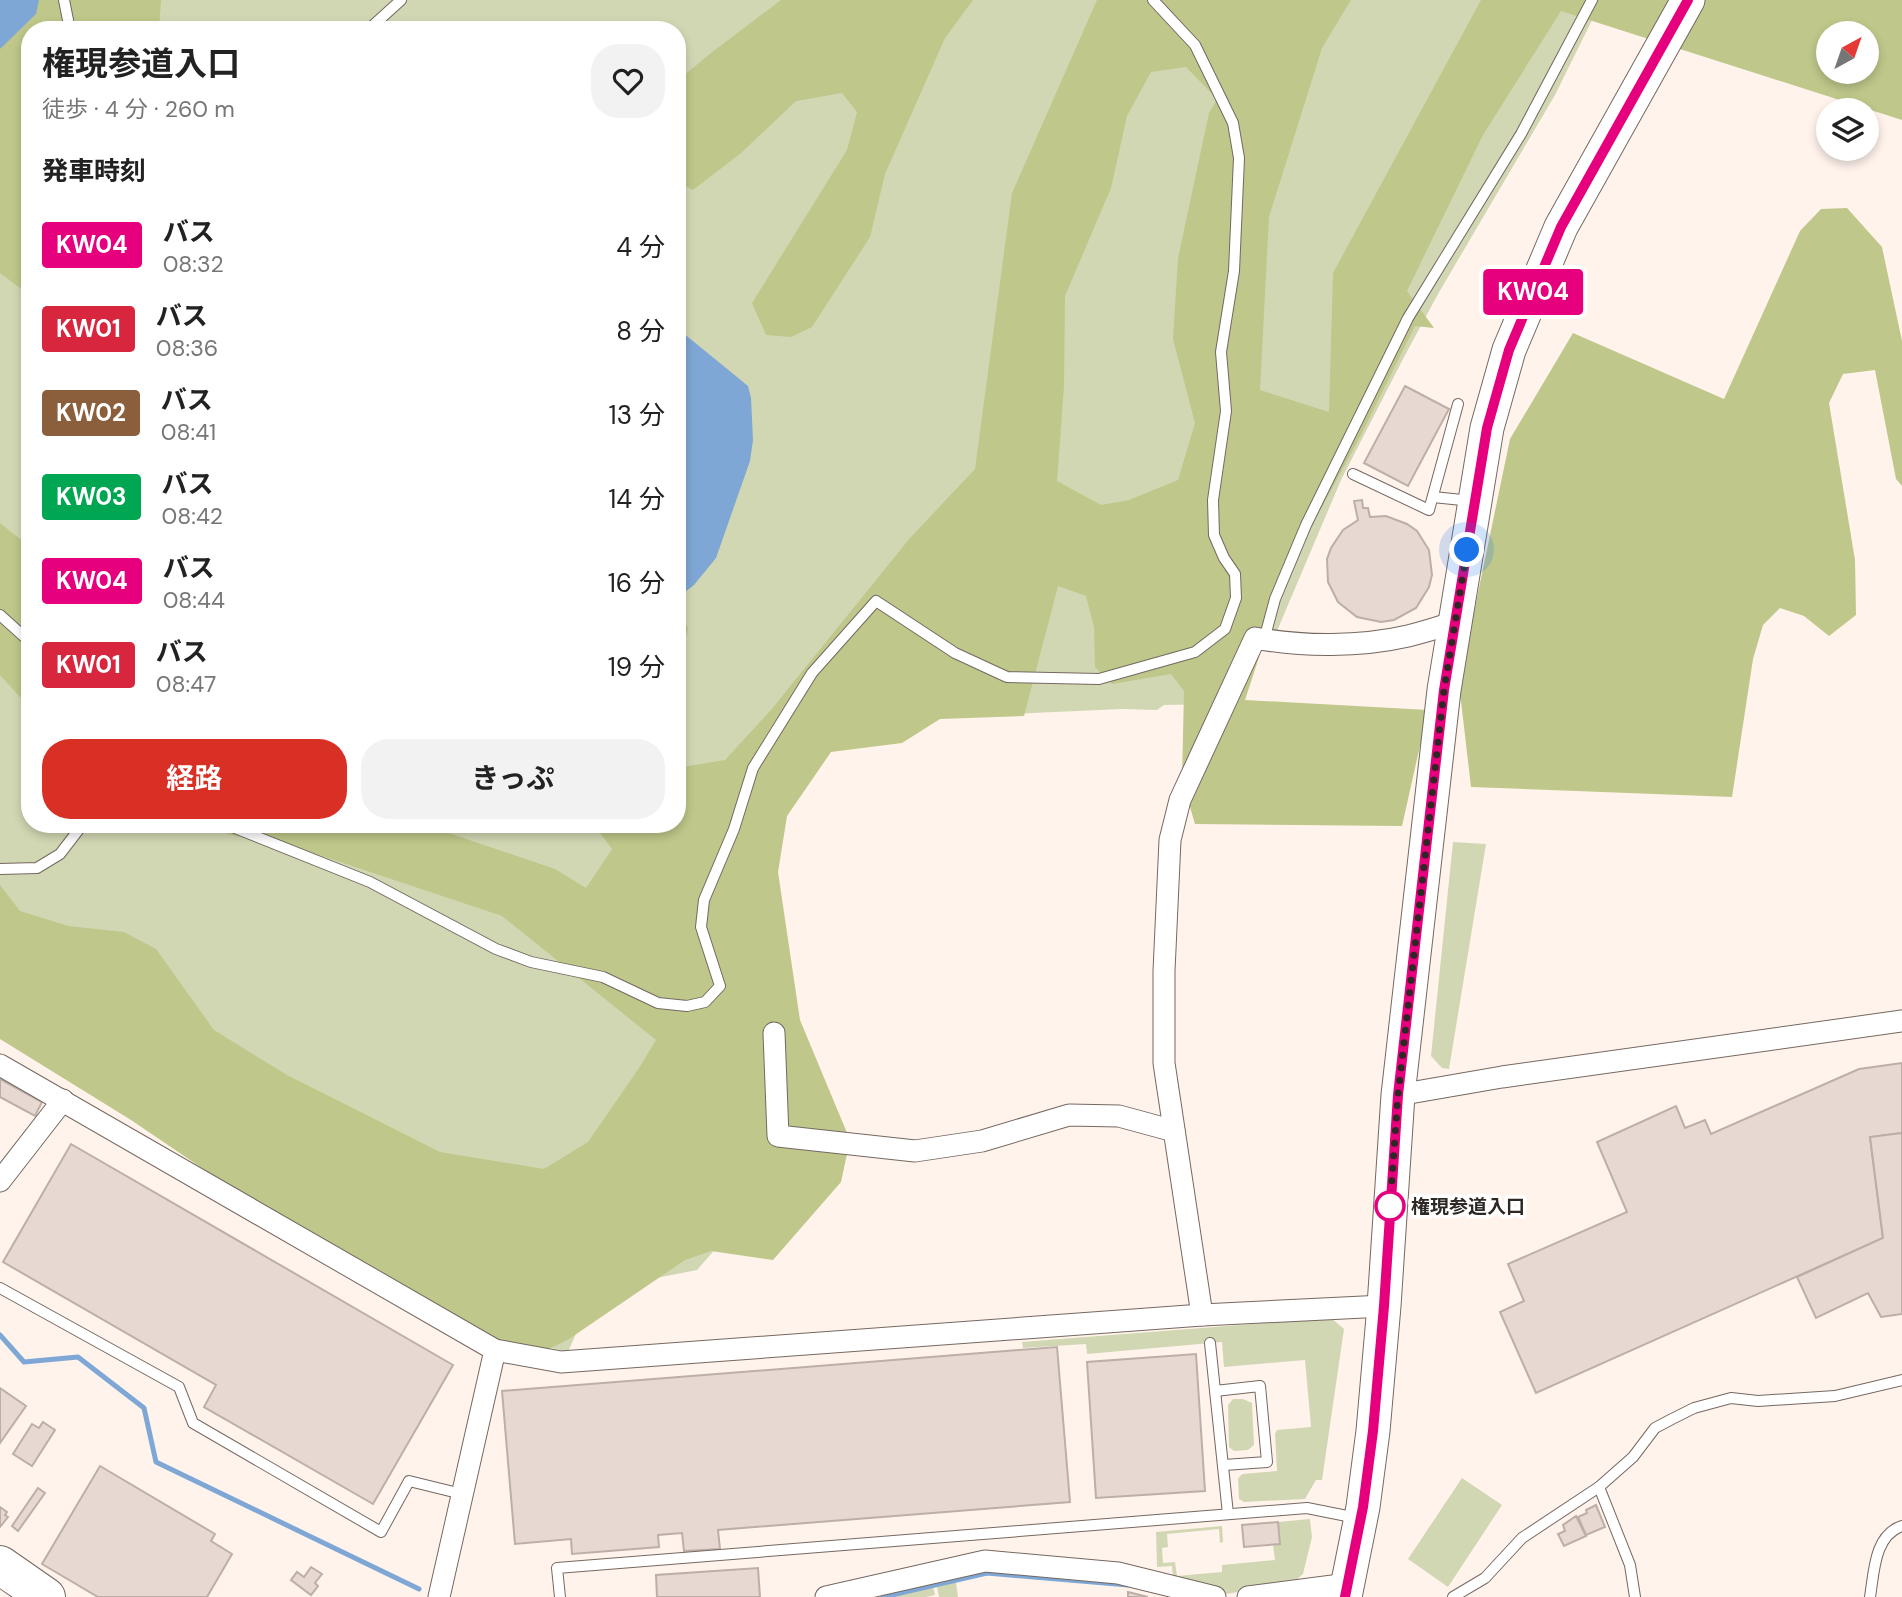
<!DOCTYPE html>
<html lang="ja">
<meta charset="utf-8">
<style>
:root{--surface:#fff;--page:#f2f2f2;--text:#222;--muted:#767676;--accent:#d93025}
body{margin:0;font-family:"DM Sans","Noto Sans JP",sans-serif;background:var(--page);color:var(--text);height:100vh;display:flex;flex-direction:column;font-size:26px;white-space:nowrap}
*{box-sizing:border-box;margin:0}
p{font-size:23px;color:var(--muted)}
.icon{flex:none;width:38px;height:38px;fill:none;stroke:currentColor;stroke-width:2;stroke-linecap:round;stroke-linejoin:round}
.map{position:relative;flex:1;overflow:hidden}
.drawer{position:absolute;left:21px;top:21px;width:665px;height:812px;display:flex;flex-direction:column;background:var(--surface);border-radius:28px;box-shadow:0 4px 10px #0003}
.drawer>*{flex:none}
.badge{padding:0 14px;border-radius:5px;font-size:24px;line-height:46px}
.needle{width:46px;rotate:40deg}
.buttons{position:absolute;left:1816px;top:21px;display:grid;gap:14px}
.buttons a{display:grid;place-items:center;width:63px;height:63px;border-radius:50%;background:var(--surface);box-shadow:0 4px 10px #0003;font-size:35px}
.you{position:absolute;width:35px;height:35px;margin:-18px;border:5px solid #fff;border-radius:50%;background:#1a73e8;box-shadow:0 0 0 10px #1a73e833}
.map>.badge{position:absolute;translate:-50% -50%;box-shadow:0 0 0 4px #fff}
h2{padding:0 21px;font-size:26px;line-height:63px}
.round{display:grid;place-items:center;flex:none;width:74px;height:74px;border-radius:28px;background:var(--page)}
.head{display:flex;align-items:center;justify-content:space-between;height:119px;padding:0 21px}
h1{font-size:33px;font-weight:700;line-height:52px}
.cta{display:flex;gap:14px;margin-top:auto;padding:14px 21px}
.cta a{flex:1;height:80px;border-radius:28px;background:var(--accent);color:#fff;font-size:28px;font-weight:700;line-height:80px;text-align:center}
.cta a+a{background:var(--page);color:var(--text)}
ul{padding:0;list-style:none}
li{display:flex;align-items:center;gap:21px;height:84px;padding:0 21px}
li div{flex:1}
li b{display:block;font-size:26px}
li em{font-style:normal}
li .badge{min-width:77px;font-weight:700;text-align:center}
.map>svg:first-child{display:block}
.green{fill:#d2d7b3;fill-rule:evenodd}
.forest{fill:#bfc78a;fill-rule:evenodd}
.water{fill:#7ea7d5}
.lines{fill:none;stroke-linecap:round;stroke-linejoin:round}
.stream{stroke:#7ea7d5;stroke-width:5}
.building{fill:#e7d8d1;stroke:#bdafa8;stroke-width:2}
.lane-casing{stroke:#756861;stroke-width:12}
.street-casing{stroke:#756861;stroke-width:23}
.primary-casing{stroke:#756861;stroke-width:35}
.highway-casing{stroke:#756861;stroke-width:40}
.lane{stroke:#fff;stroke-width:10}
.street{stroke:#fff;stroke-width:21}
.primary{stroke:#fff;stroke-width:33}
.highway{stroke:#fff;stroke-width:38}
.line-casing{stroke:#fff;stroke-width:16}
.line{stroke:#e6007e;stroke-width:10}
.walk{stroke:#2e2825;stroke-width:7;stroke-dasharray:0 12.6}
.stop-dot{fill:#fff;stroke:#e6007e;stroke-width:3.5}
.labels{text-anchor:middle;dominant-baseline:central;stroke-width:7;stroke-linejoin:round;paint-order:stroke}
.stop-label{font-size:19px;font-weight:bold;fill:#2e2825;stroke:#fff;text-anchor:start}
</style>
<div class="map">
<svg width="1902" height="1597" viewBox="0 0 1902 1597">
<rect width="100%" height="100%" fill="#fff3ec"/>
<g class="green">
<path d="M0 0H1602L1555 95 1438 294 1403 359 1341 480 1277 631 1217 704 1164 705 1157 710 1122 709 987 715 888 689 773 780V1183L697 1270 595 1290 568 1352 501 1336 0 1005ZM30 30H677V824H30Z"/>
<polygon points="1453,842 1486,844 1449,1069 1442,1068 1431,1056"/>
<polygon points="1331,1318 1344,1329 1322,1480 1316,1480 1305,1499 1244,1502 1239,1499 1238,1479 1242,1474 1277,1471 1275,1434 1277,1430 1311,1427 1305,1360 1224,1367 1222,1342 1087,1354 1086,1344 1023,1348 1022,1342"/>
<polygon points="1233,1399 1243,1399 1252,1403 1254,1445 1248,1450 1234,1451 1229,1447 1228,1405"/>
<polygon points="1462,1478 1502,1505 1448,1587 1408,1559"/>
<polygon points="1310,1519 1312,1537 1303,1574 1294,1582 1226,1594 1173,1579 1172,1566 1157,1567 1156,1532 1222,1526 1223,1542 1220,1543 1219,1529 1167,1534 1168,1547 1162,1548 1163,1563 1175,1562 1177,1576 1222,1572 1222,1565 1275,1560 1273,1545 1280,1544 1278,1522"/>
<polygon points="956,1582 958,1597 939,1597 937,1587"/>
<polygon points="933,1587 935,1595 926,1597 889,1597"/>
</g>
<g class="forest">
<polygon points="0,0 161,0 159,30 30,30 30,299 20,288 0,273"/>
<polygon points="781,0 973,0 945,38 885,174 870,237 812,327 791,337 766,335 752,303 847,150 857,112 842,93 796,101 741,153 693,190 677,182 677,81 711,53"/>
<path d="M1097 0H1351L1322 48 1269 217 1260 390 1329 412 1333 273 1481 0H1902V120L1561 11 1483 135 1407 291 1434 328 1415 326 1361 435 1287 572 1245 700 1428 710 1402 826 1195 824 1182 780 1184 691 1171 674 1112 684 1095 667 1094 627 1086 596 1058 586 1024 716 940 719 902 743 831 752 787 816 778 872 800 1020 850 1140 841 1182 773 1260 711 1251 685 1260 569 1339 523 1362 268 1213 131 1120 0 1039V885L20 911 68 926 124 932 156 949 214 1030 287 1075 440 1152 544 1169 588 1142 639 1068 656 1040 502 916 325 857 187 824H422L555 869 586 888 612 849 593 824H677V768L725 760 771 710 910 538 975 469 1012 193ZM1829 33H1867V72H1829ZM1186 67 1217 99 1209 113 1178 258 1173 339 1195 423 1178 480 1129 500 1101 505 1057 481 1064 386 1065 296 1111 188 1127 116 1151 72Z"/>
<polygon points="1847,208 1882,247 1902,341 1902,486 1896,479 1875,370 1843,374 1829,403 1855,560 1856,615 1829,636 1804,616 1780,608 1763,625 1753,659 1732,797 1471,787 1459,684 1510,439 1573,333 1724,399 1800,231 1821,209"/>
<polygon points="0,523 30,547 30,708 0,675"/>
<polygon points="677,601 688,629 684,646 677,648"/>
</g>
<g class="water">
<polygon points="0,0 39,0 36,14 0,49"/>
<polygon points="677,328 748,386 751,398 753,440 750,461 716,558 694,585 677,598"/>
</g>
<g class="lines">
<g class="stream">
<polyline points="0,1335 24,1362 78,1357 144,1408 156,1462 419,1589"/>
<polyline points="883,1597 987,1573 1128,1585"/>
</g>
</g>
<g class="building">
<polygon points="1405,386 1449,409 1408,486 1364,463"/>
<polygon points="1362,500 1363,508 1368,508 1370,517 1386,516 1407,524 1417,531 1429,550 1432,575 1429,587 1416,608 1394,620 1381,622 1357,617 1338,602 1328,582 1327,559 1331,548 1343,530 1358,520 1354,501"/>
<polygon points="1902,1063 1902,1133 1870,1137 1883,1238 1536,1393 1500,1312 1524,1301 1508,1264 1627,1212 1597,1142 1676,1106 1685,1128 1705,1120 1711,1134 1859,1069"/>
<polygon points="0,1079 42,1102 35,1116 0,1097"/>
<polygon points="1902,1133 1902,1314 1881,1317 1868,1293 1816,1318 1797,1277 1883,1238 1870,1137"/>
<polygon points="71,1144 453,1365 373,1504 204,1407 216,1385 3,1262"/>
<polygon points="1057,1347 1070,1502 718,1530 720,1549 684,1551 682,1533 658,1535 659,1547 572,1554 571,1539 515,1544 502,1391"/>
<polygon points="1196,1354 1205,1491 1096,1498 1087,1362"/>
<polygon points="0,1388 26,1406 0,1443"/>
<polygon points="43,1422 55,1430 32,1466 13,1454 32,1424 39,1428"/>
<polygon points="100,1466 215,1534 211,1541 232,1554 207,1597 98,1597 42,1564"/>
<polygon points="38,1488 45,1493 18,1531 12,1526"/>
<polygon points="1596,1505 1605,1527 1586,1535 1578,1517 1587,1513 1586,1510"/>
<polygon points="0,1507 7,1512 5,1515 8,1517 0,1527"/>
<polygon points="1576,1516 1586,1536 1564,1546 1558,1534 1565,1531 1563,1525"/>
<polygon points="1278,1522 1280,1544 1244,1547 1242,1525"/>
<polygon points="311,1567 322,1574 315,1583 318,1586 311,1595 291,1580 297,1572 304,1577"/>
<polygon points="758,1568 760,1597 657,1597 656,1575"/>
<polygon points="1128,1592 1148,1597 1128,1597"/>
</g>
<g class="lines">
<defs>
<g id="lane">
<polyline points="64,0 70,30"/>
<polyline points="368,30 401,0"/>
<polyline points="1353,474 1429,510 1458,404"/>
<polyline points="1433,497 1472,501"/>
<polyline points="0,615 30,642"/>
<polyline points="1264,640 1275,599 1306,525 1408,318 1521,134 1592,0"/>
<polyline points="225,824 370,882 496,949 531,962 603,977 658,1003 687,1006 705,1002 720,986 701,927 704,900 734,829 753,768 812,673 876,601 955,653 1007,677 1099,679 1195,652 1225,629 1236,598 1235,574 1224,558 1214,535 1213,500 1226,411 1221,352 1234,271 1239,158 1233,123 1195,45 1153,0"/>
<polyline points="0,869 37,868 60,854 83,824"/>
<polyline points="0,1288 179,1387 193,1423 381,1532 409,1481 462,1494"/>
<polyline points="1210,1343 1228,1514"/>
<polyline points="1215,1391 1260,1386 1267,1462 1224,1465"/>
<polyline points="1599,1487 1630,1565 1635,1597"/>
<polyline points="560,1597 557,1568 1307,1508 1357,1518"/>
<polyline points="1453,1597 1485,1578 1522,1538 1599,1487 1633,1457 1655,1428 1672,1419 1694,1408 1731,1398 1758,1401 1835,1396 1902,1380"/>
<path d="M1870 1597C1874 1573 1874 1535 1902 1526"/>
</g>
<g id="street">
<polyline points="774,1033 778,1136 915,1151 982,1141 1069,1115 1119,1116 1174,1131"/>
<polyline points="0,1065 495,1350 561,1362 1202,1315 1384,1306"/>
<polyline points="1398,1095 1502,1077 1902,1021"/>
<polyline points="0,1181 63,1100"/>
<path d="M1202 1315 1164 1063V971L1170 840 1180 800 1255 638C1303 647 1360 647 1408 636 1424 632 1440 627 1455 622"/>
<polyline points="439,1597 495,1350"/>
<polyline points="826,1597 985,1561 1118,1573 1215,1597"/>
<polyline points="1248,1597 1348,1584"/>
</g>
<polyline id="primary" points="1345,1597 1363,1507 1373,1431 1384,1306 1398,1095 1444,690 1487,428 1509,350 1561,227 1688,0"/>
<polyline id="highway" points="0,1565 46,1597"/>
</defs>
<use href="#lane" class="lane-casing"/>
<use href="#street" class="street-casing"/>
<use href="#primary" class="primary-casing"/>
<use href="#highway" class="highway-casing"/>
<use href="#lane" class="lane"/>
<use href="#street" class="street"/>
<use href="#primary" class="primary"/>
<use href="#highway" class="highway"/>
</g>
<g class="lines">
<defs>
<polyline id="line" points="1345,1597 1363,1507 1373,1431 1384,1306 1398,1095 1444,690 1487,428 1509,350 1561,227 1688,0"/>
</defs>
<use href="#line" class="line-casing"/>
<use href="#line" class="line"/>
<polyline class="walk" points="1390,1206 1398,1095 1444,690 1467,550"/>
</g>
<circle class="stop-dot" cx="1390" cy="1206" r="14"/>
<g class="labels">
<g class="stop-label">
<text x="1411" y="1206">権現参道入口</text>
</g>
</g>
</svg>
<div class="buttons">
<a><svg class="needle" viewBox="-14 -14 28 28"><path d="M0-13l5 13h-10z" fill="#e53935"/><path d="M0 13l5-13h-10z" fill="#767676"/></svg></a>
<a><svg class="icon" aria-label="layers" viewBox="0 0 24 24"><path d="M12 4l9 5-9 5-9-5zM3 14l9 5 9-5"/></svg></a>
</div>
<div class="you" style="left:1467px;top:550px"></div>
<b class="badge" style="left:1533px;top:292px;background:#e6007e;color:#fff">KW04</b>
<section class="drawer">
<div class="head"><div><h1>権現参道入口</h1><p>徒歩 · 4 分 · 260 m</p></div><a class="round"><svg class="icon" aria-label="heart" viewBox="0 0 24 24"><path d="M12 20l-8-8c-3-5 5-10 8-4 3-6 11-1 8 4z"/></svg></a></div>
<h2>発車時刻</h2>
<ul>
<li><span class="badge" style="background:#e6007e;color:#fff">KW04</span><div><b>バス</b><p>08:32</p></div><em>4 分</em></li>
<li><span class="badge" style="background:#d7263d;color:#fff">KW01</span><div><b>バス</b><p>08:36</p></div><em>8 分</em></li>
<li><span class="badge" style="background:#8b5e3c;color:#fff">KW02</span><div><b>バス</b><p>08:41</p></div><em>13 分</em></li>
<li><span class="badge" style="background:#00a651;color:#fff">KW03</span><div><b>バス</b><p>08:42</p></div><em>14 分</em></li>
<li><span class="badge" style="background:#e6007e;color:#fff">KW04</span><div><b>バス</b><p>08:44</p></div><em>16 分</em></li>
<li><span class="badge" style="background:#d7263d;color:#fff">KW01</span><div><b>バス</b><p>08:47</p></div><em>19 分</em></li>
</ul>
<div class="cta"><a>経路</a><a>きっぷ</a></div>
</section>
</div>
